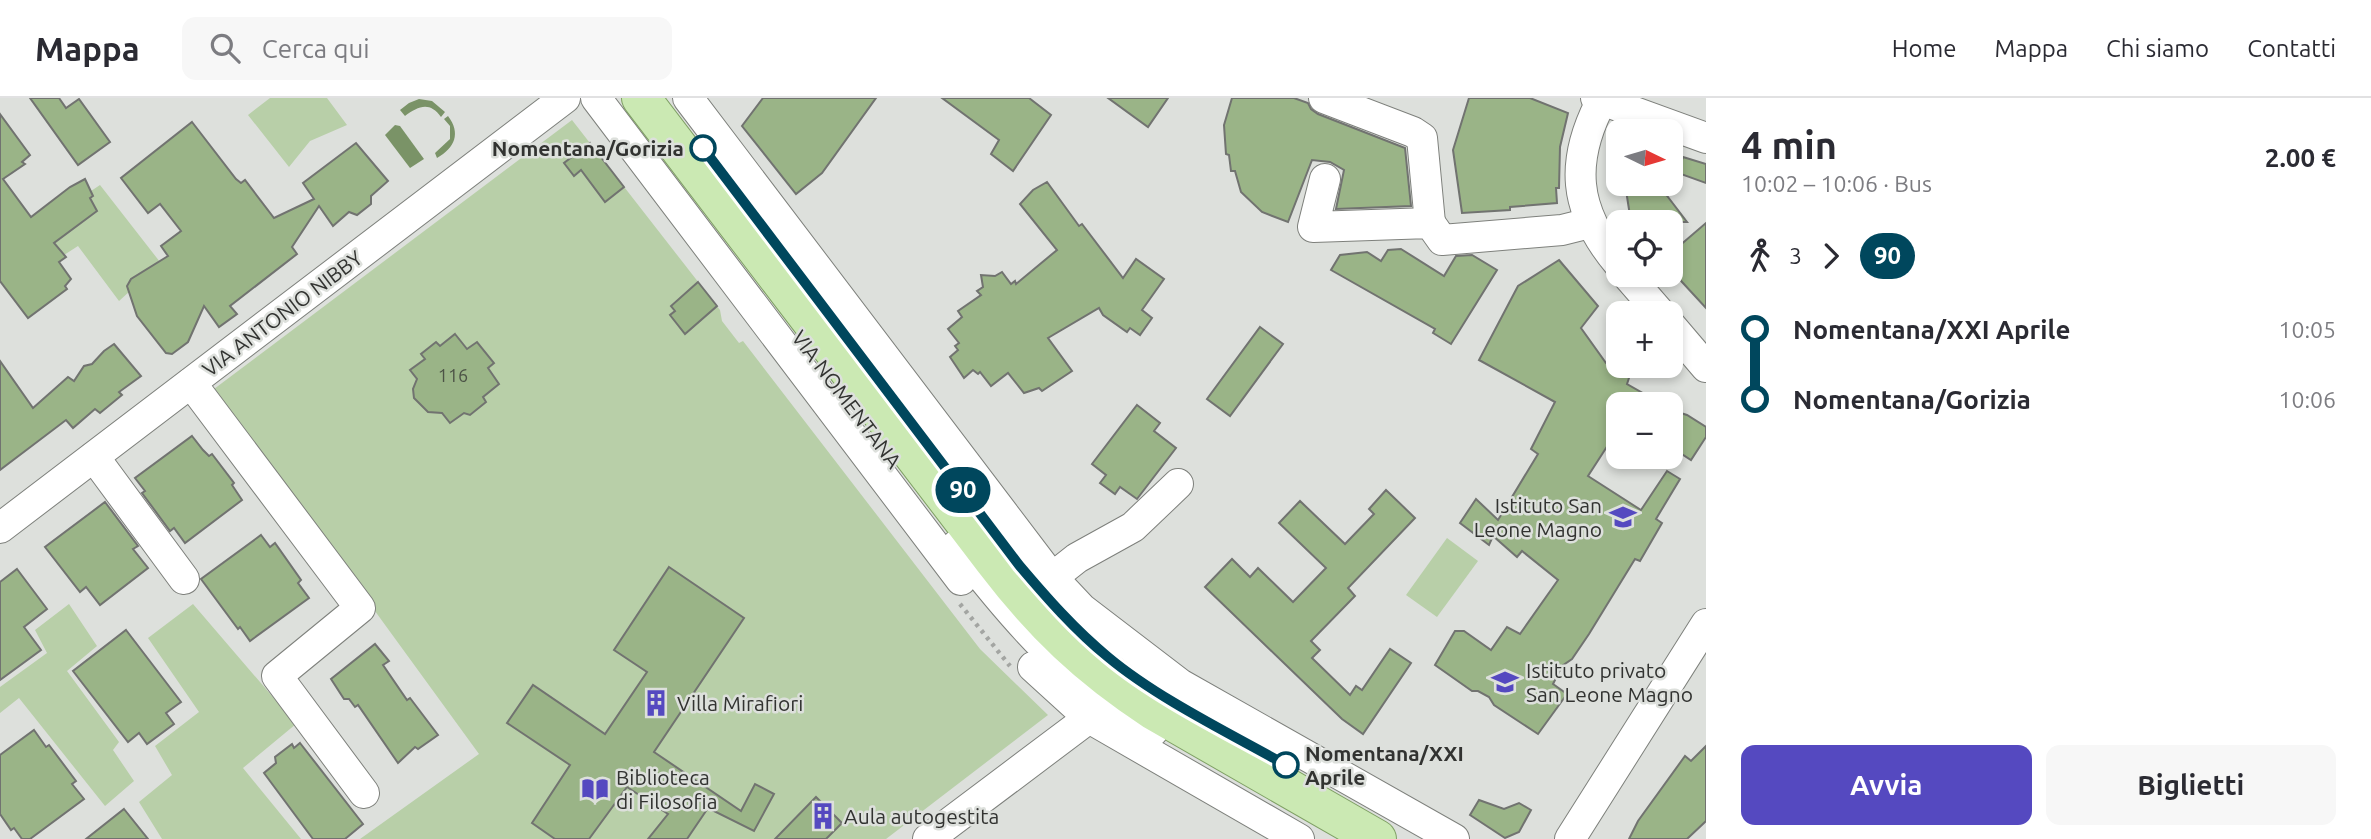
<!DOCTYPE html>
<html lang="it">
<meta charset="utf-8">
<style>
:root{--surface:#fff;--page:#f7f7f7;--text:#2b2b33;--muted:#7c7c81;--line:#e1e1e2;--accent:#5549c0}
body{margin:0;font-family:Ubuntu,sans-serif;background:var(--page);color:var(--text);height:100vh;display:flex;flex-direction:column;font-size:26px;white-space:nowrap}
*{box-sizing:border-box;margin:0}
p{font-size:23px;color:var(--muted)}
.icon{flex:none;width:38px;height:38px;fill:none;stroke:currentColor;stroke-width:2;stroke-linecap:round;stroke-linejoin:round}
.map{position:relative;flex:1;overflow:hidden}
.drawer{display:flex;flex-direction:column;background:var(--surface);width:665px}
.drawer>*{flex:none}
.badge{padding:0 14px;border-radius:23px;font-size:24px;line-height:46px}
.needle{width:46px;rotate:95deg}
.fabs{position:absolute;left:1606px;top:21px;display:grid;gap:14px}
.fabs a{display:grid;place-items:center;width:77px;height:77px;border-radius:14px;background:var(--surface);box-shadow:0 4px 10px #0003;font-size:35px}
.map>.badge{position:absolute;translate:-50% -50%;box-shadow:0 0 0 4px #fff}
.legs{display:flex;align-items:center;gap:10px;height:77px;padding:0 35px;font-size:23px}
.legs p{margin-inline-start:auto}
.summary{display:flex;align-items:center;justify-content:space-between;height:119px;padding:0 35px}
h1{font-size:38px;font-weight:600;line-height:52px}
.button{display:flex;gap:14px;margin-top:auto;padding:14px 35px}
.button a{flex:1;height:80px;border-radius:14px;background:var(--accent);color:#fff;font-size:28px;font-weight:600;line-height:80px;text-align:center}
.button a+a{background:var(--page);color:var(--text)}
ul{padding:0 35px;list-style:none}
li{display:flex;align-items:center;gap:24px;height:70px;font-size:26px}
li i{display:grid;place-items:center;width:10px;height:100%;margin:0 9px;background:currentColor}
li i::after{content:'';width:18px;height:18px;margin:-9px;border:5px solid;border-radius:50%;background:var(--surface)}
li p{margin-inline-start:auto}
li:first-child i{background:linear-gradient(#0000 50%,currentColor 0)}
li:last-child i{background:linear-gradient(currentColor 50%,#0000 0)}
header{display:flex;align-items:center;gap:42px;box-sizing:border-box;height:98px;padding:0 35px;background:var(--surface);border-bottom:2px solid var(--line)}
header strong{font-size:33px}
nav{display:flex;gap:38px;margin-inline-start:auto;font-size:24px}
.search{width:490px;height:63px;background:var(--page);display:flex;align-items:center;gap:18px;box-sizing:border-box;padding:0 24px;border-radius:14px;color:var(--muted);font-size:26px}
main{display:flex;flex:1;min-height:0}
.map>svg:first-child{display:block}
.green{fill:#b8cfa8}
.water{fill:#7a9367}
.building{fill:#9ab487;stroke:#717370;stroke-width:2}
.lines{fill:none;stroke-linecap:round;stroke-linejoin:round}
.minor-casing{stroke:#7e807c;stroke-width:32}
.major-casing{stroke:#7fa064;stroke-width:40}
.path{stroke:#a3a5a2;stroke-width:4.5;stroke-dasharray:3.5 5;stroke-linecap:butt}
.minor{stroke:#fff;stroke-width:30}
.major{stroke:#cbe9b3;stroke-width:38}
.line-1-casing{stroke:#fff;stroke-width:16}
.line-1{stroke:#00475d;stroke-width:10}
.stop-1-dot{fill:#fff;stroke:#00475d;stroke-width:3.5}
.labels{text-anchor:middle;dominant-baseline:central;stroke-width:5;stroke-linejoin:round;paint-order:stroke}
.number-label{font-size:18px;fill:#4c5346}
.stop-label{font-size:21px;font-weight:bold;fill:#323331;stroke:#dde0dc;text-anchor:end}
.street-label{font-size:21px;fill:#323331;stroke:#dde0dc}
.poi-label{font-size:21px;fill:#323331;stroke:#dde0dc;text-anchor:start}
</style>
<header>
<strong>Mappa</strong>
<div class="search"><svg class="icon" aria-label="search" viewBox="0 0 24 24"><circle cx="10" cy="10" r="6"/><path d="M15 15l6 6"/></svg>Cerca qui</div>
<nav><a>Home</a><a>Mappa</a><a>Chi siamo</a><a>Contatti</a></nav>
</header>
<main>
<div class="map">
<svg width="1706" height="741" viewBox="0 0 1706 741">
<rect width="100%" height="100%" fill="#dde0dc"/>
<g class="green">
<polygon points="270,0 327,0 347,27 310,43 289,69 248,17"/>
<polygon points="572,22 720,212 722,223 739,245 743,243 980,551 1048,617 886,741 360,741 479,656 332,454 210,294"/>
<polygon points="100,87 174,182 150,180 143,173 131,181 127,187 130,193 119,203 78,148 64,157 41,130 73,131 97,113 90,100 93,98 91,93"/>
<polygon points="1447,440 1478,463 1437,519 1406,497"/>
<polygon points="69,506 97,548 67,573 119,644 113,652 134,683 105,708 19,600 0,615 0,589 47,555 35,532"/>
<polygon points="193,506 296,626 243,670 301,741 162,741 139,704 172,677 155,648 199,614 148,540"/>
</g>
<g class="water">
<path d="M419 1 432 3 445 14 441 19C430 3 418 8 405 18L400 12 409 5Z"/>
<path d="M448 18C461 35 455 50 437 60L435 55 450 41V28L444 21Z"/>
<polygon points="395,27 400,28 424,61 410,70 385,37"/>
</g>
<g class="building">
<polygon points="30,0 59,0 66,10 79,1 110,44 78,67"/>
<polygon points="763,0 876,0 822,75 796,96 742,28"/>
<polygon points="942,0 1029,0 1051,17 1013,73 991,56 999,42"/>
<polygon points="1108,0 1168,0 1148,29"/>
<polygon points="1232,0 1294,0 1308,5 1311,11 1318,16 1405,50 1411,108 1336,111 1344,72 1330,64 1312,62 1288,124 1262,114 1241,94 1235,73 1231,73 1229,57 1226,56 1224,27"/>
<polygon points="1469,0 1530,0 1568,15 1560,49 1559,90 1556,90 1557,105 1510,109 1510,112 1462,115 1453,52"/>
<polygon points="0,16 30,57 22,64 25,66 3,81 31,119 70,89 85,81 93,98 90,100 97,113 54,145 66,159 59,164 71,181 65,188 67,191 28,220 0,183"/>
<polygon points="192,24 236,81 241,85 245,82 274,120 314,101 303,85 356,45 388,83 371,98 371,106 357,117 349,114 333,128 319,108 292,149 297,156 230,208 237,216 219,229 204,208 188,244 172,256 166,255 137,218 127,188 131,181 168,158 161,148 181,133 160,106 148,115 121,80"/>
<polygon points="590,45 624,89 605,104 581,72 574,78 564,65"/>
<polygon points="1683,59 1706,66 1706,85 1678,75"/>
<polygon points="1047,84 1079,128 1082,126 1123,180 1136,161 1164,181 1142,212 1152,220 1140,237 1130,230 1127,234 1103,217 1099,210 1048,240 1072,273 1042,293 1039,290 1024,295 1008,275 991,288 980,274 978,276 973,272 964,280 950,259 958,252 955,248 959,245 948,231 962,219 958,213 981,197 977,193 983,189 981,177 995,178 1002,174 1011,186 1015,183 1016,186 1057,152 1020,106 1033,92"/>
<polygon points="1625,86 1658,86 1687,124 1631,124"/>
<polygon points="1706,125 1706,210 1671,172 1671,155"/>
<polygon points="1401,151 1444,178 1456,158 1472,157 1497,172 1451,246 1433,235 1435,231 1331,172 1340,157 1367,154 1381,163 1388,152"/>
<polygon points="1559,162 1598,208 1581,230 1606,265 1629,280 1627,286 1662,306 1619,306 1619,330 1588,378 1641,412 1667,373 1680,381 1656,421 1662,425 1640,463 1635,461 1589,536 1572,561 1562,568 1553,586 1567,596 1538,636 1494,607 1489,599 1478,593 1472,593 1435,567 1455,533 1464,533 1491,552 1507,529 1520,536 1558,482 1522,453 1517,459 1493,438 1489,447 1460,425 1476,401 1498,422 1538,356 1531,351 1555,304 1479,262 1518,188"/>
<polygon points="698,184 717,208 685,236 670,217 675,213 671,208"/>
<polygon points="1260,229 1283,246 1230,318 1207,301"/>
<polygon points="455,236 467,251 477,244 494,265 488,270 499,286 483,299 486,304 470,317 464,315 450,325 442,315 428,314 414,300 413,291 417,281 410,272 425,261 421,256 436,244 440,248"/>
<polygon points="114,246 141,278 119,294 122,297 100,315 95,311 73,330 66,322 0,372 0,263 33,310 68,279 74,283 84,268 92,266 104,253"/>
<polygon points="1137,307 1160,325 1154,333 1176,350 1137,401 1120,389 1115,396 1100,385 1106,377 1092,366"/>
<polygon points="1671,312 1687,317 1706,329 1706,339 1691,362 1671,349"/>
<polygon points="192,338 203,352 209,358 212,356 234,385 232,387 242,402 185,445 174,430 170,433 142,395 145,393 135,380"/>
<polygon points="1386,392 1415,420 1348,490 1355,498 1311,543 1320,552 1312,560 1350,597 1356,588 1362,592 1390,551 1411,565 1363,636 1342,621 1205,489 1232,461 1250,479 1258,470 1293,504 1326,470 1279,425 1300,403 1345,446 1374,416 1369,411"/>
<polygon points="105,404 138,448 133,451 148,470 100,507 86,489 80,494 45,449"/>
<polygon points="261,437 270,449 275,445 301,482 298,485 309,500 250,543 240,529 238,531 201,481"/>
<polygon points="669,469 744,520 654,654 741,713 755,686 774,696 754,733 708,710 687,741 648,741 668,716 627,689 589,741 555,741 532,725 570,667 507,625 533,587 605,636 647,574 614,552"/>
<polygon points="17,471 47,511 24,529 41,552 0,582 0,484"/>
<polygon points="126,532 181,604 166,615 174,626 147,646 139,635 128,644 73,573"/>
<polygon points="375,546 389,563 383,567 407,602 410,600 438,637 418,651 415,649 398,665 358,607 355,609 349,601 344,601 331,581"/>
<polygon points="34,632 46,649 49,647 76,683 72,686 84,701 30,741 22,741 14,730 11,732 0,716 0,657"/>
<polygon points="300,645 363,726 345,741 313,741 264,675 276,665 275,659 292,646 294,650"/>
<polygon points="1706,648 1706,723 1687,741 1629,741 1638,723 1685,658 1691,663"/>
<polygon points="816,699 842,725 826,741 775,741"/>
<polygon points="1479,702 1504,711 1519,705 1531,712 1519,734 1505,740 1470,717"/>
<polygon points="124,711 148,741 86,741"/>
</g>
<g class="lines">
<defs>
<g id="minor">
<polyline points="596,0 961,482"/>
<polyline points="688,0 1050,477 1082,511 1180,586 1454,741"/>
<polyline points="1324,0 1413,34 1422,40 1430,125"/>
<polyline points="1596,0 1706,40"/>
<path d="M1603 0C1569 63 1573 112 1619 166"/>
<polyline points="1325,81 1313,129 1430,125 1442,142 1562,132 1590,125"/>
<polyline points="1627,177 1660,215"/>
<polyline points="1671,228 1706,269"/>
<polyline points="191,285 360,510 277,578 364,695"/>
<polyline points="94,359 184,481"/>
<polyline points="0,430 565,0"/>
<path d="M957 447C1016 524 1067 583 1153 633"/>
<polyline points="1053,479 1077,460 1133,429 1178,386"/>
<polyline points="1033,569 1089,620 1299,741"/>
<polyline points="928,741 1089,620 1102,606"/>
<polyline points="1570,741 1706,526"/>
</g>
<path id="major" d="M641 0 994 463C1042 526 1088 570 1154 613L1377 741"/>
</defs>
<use href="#minor" class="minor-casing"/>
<use href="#major" class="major-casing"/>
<polyline class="path" points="960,506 1010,568"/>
<use href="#minor" class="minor"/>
<use href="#major" class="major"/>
</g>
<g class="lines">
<defs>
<path id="line-1" d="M703 50 1019 467C1047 500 1075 532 1108 559 1157 600 1229 635 1286 667"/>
</defs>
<use href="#line-1" class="line-1-casing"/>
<use href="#line-1" class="line-1"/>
</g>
<defs>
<symbol id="school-bare" viewBox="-9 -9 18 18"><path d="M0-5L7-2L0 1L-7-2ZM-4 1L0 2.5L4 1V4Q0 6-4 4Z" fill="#5549c0" stroke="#dde0dc" stroke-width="2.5" paint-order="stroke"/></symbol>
<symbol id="building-bare" viewBox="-9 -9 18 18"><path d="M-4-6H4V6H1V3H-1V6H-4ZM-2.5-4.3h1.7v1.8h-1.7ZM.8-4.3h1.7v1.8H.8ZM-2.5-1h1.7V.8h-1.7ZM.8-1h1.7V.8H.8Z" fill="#5549c0" stroke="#dde0dc" stroke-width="2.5" paint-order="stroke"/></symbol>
<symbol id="library-bare" viewBox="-9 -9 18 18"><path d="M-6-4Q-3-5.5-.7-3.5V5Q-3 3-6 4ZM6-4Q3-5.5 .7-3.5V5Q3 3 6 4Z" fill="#5549c0" stroke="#dde0dc" stroke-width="2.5" paint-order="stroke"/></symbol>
</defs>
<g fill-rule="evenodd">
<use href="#school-bare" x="1604" y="400" width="38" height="38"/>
<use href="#school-bare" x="1486" y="565" width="38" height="38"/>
<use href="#building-bare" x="637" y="586" width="38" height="38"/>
<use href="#library-bare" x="576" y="672" width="38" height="38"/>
<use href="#building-bare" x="804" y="699" width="38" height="38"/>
</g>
<g class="stop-1-dot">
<circle cx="703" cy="50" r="12"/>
<circle cx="1286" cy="667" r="12"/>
</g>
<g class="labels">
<g class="number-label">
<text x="453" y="277">116</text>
</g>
<g class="stop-label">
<text x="684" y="50">Nomentana/Gorizia</text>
<text x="1305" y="655" text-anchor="start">Nomentana/XXI<tspan x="1305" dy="24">Aprile</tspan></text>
</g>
<g class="street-label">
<text transform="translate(282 215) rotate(-37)">VIA ANTONIO NIBBY</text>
<text transform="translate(847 301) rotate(53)">VIA NOMENTANA</text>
</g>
<g class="poi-label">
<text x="1602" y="407" text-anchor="end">Istituto San<tspan x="1602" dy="24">Leone Magno</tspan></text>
<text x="1526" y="572">Istituto privato<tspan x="1526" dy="24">San Leone Magno</tspan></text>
<text x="677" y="605">Villa Mirafiori</text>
<text x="616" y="679">Biblioteca<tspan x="616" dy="24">di Filosofia</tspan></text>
<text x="844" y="718">Aula autogestita</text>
</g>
</g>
</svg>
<div class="fabs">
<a><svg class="needle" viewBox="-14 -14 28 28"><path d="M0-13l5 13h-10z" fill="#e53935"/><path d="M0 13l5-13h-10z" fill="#7c7c81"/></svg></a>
<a><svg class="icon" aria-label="locate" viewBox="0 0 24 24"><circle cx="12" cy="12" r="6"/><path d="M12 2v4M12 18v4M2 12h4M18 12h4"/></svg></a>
<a>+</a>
<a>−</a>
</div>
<b class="badge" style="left:963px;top:392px;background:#00475d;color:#fff">90</b>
</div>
<section class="drawer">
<div class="summary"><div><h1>4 min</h1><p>10:02 – 10:06 · Bus</p></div><b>2.00 €</b></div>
<div class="legs"><svg class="icon" aria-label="walk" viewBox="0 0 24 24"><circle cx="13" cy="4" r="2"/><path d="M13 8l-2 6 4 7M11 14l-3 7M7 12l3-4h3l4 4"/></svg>3<svg class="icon" aria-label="forward" viewBox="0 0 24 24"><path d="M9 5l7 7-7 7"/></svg><b class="badge" style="background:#00475d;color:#fff">90</b></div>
<ul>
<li><i style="color:#00475d"></i><b>Nomentana/XXI Aprile</b><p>10:05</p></li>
<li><i style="color:#00475d"></i><b>Nomentana/Gorizia</b><p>10:06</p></li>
</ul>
<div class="button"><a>Avvia</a><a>Biglietti</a></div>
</section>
</main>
